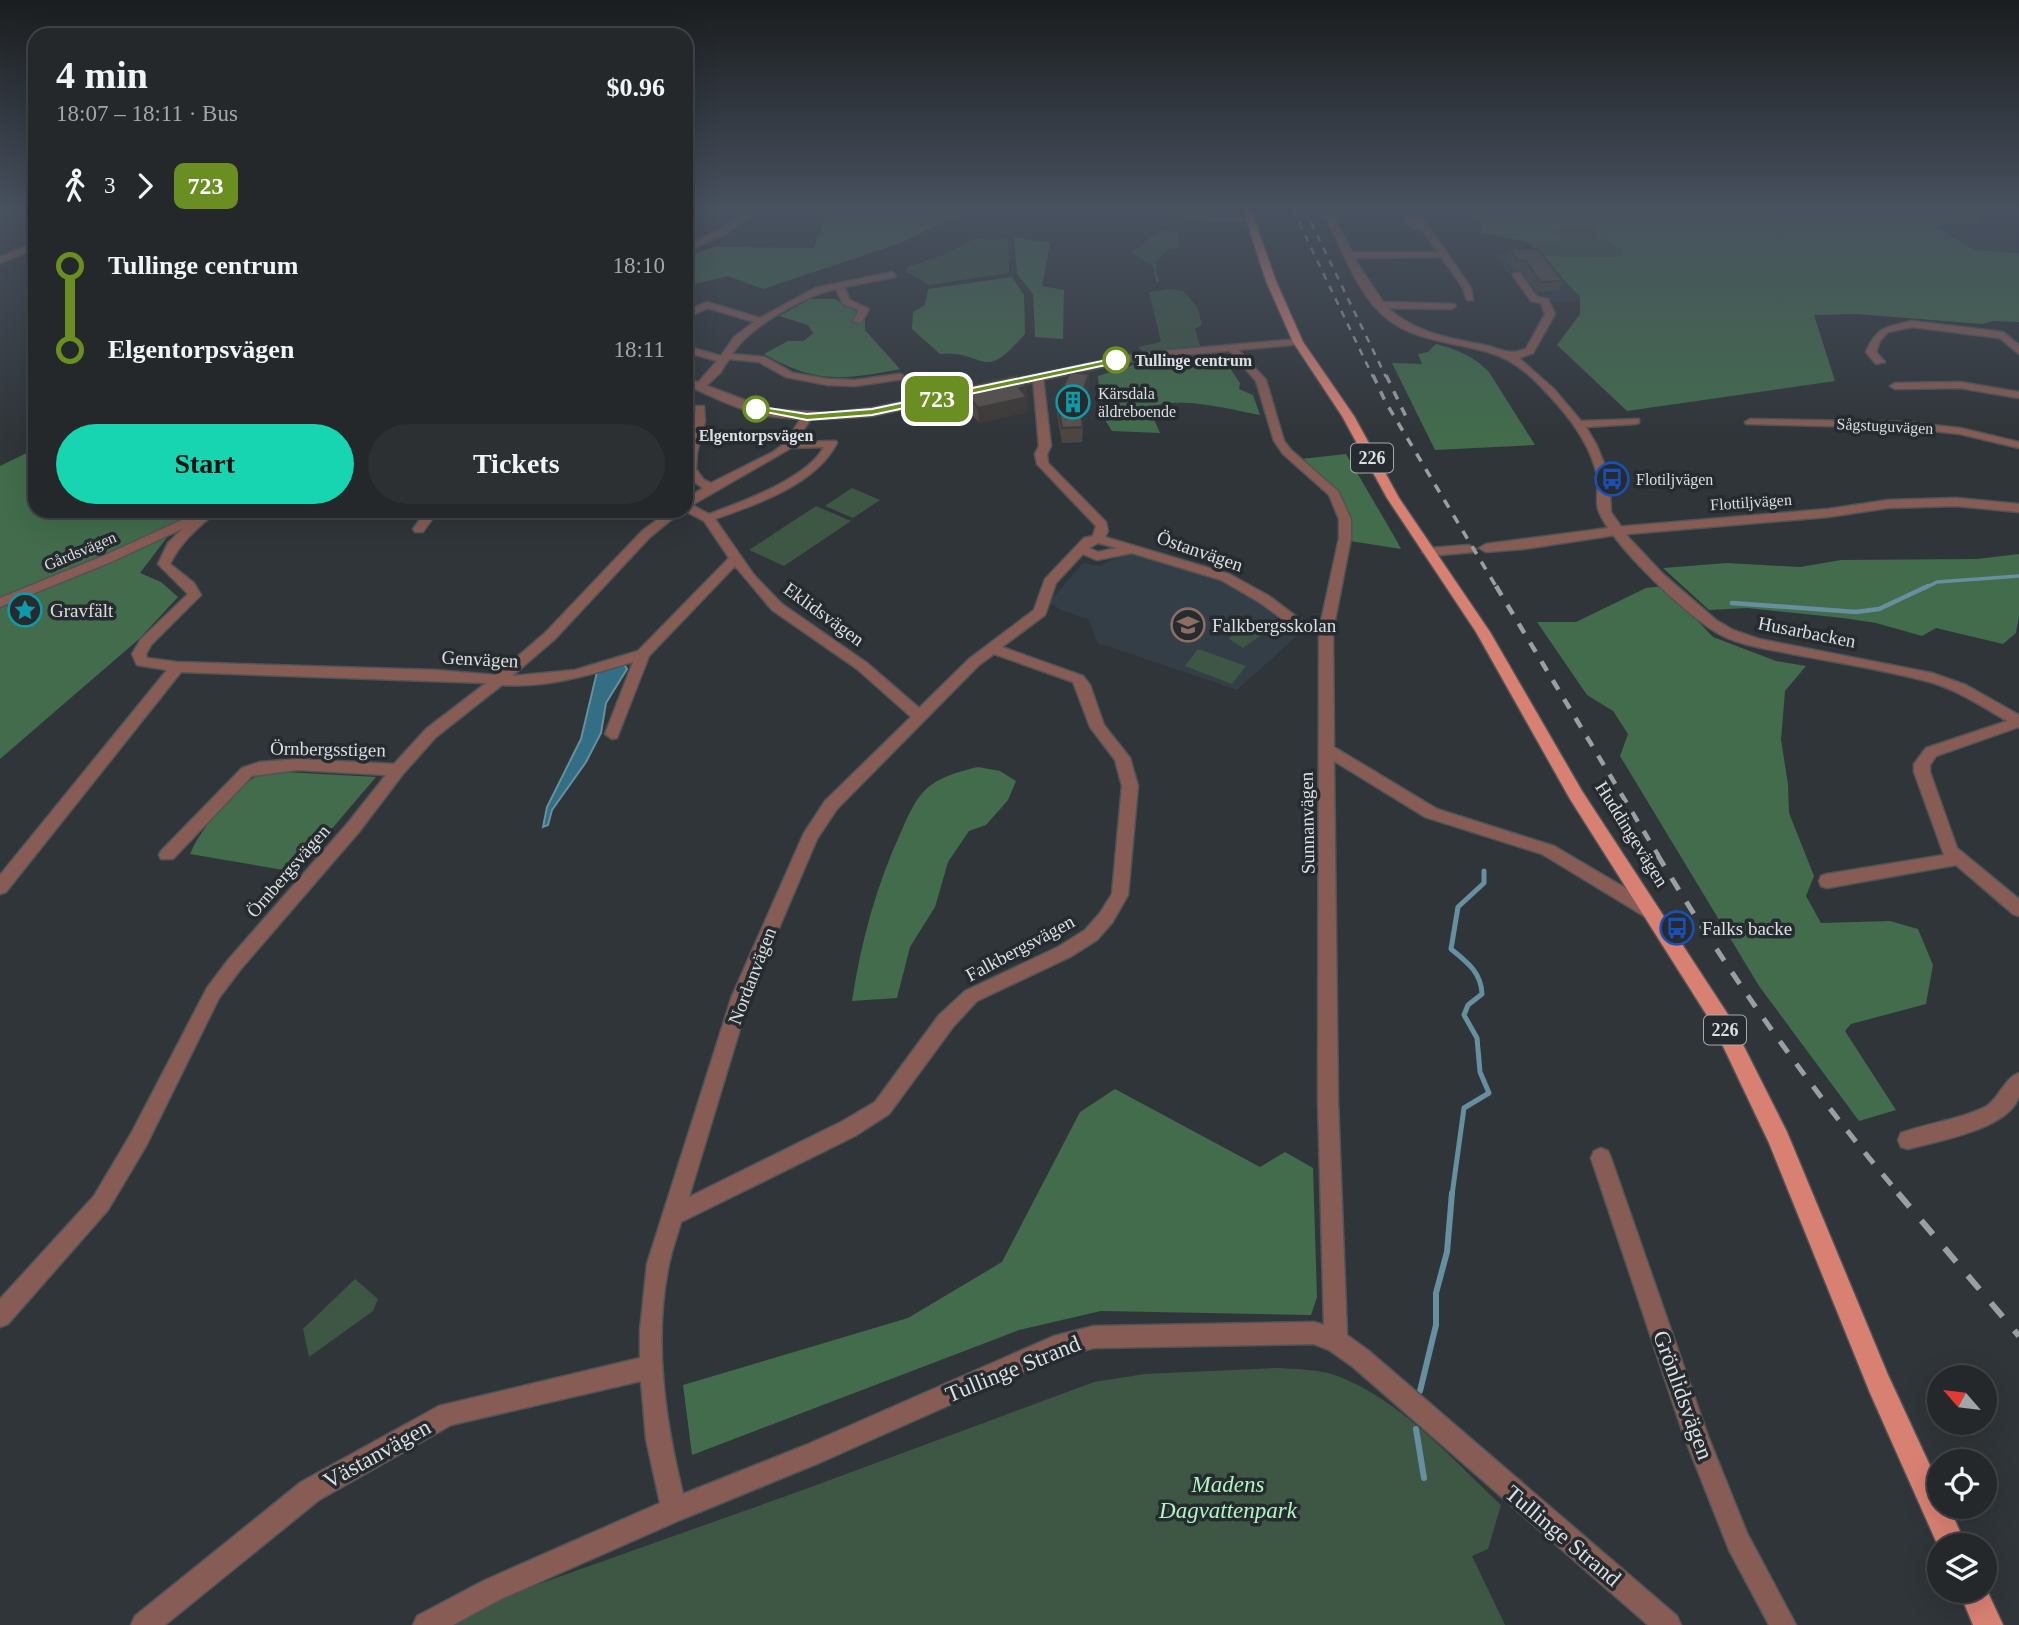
<!DOCTYPE html>
<meta charset="utf-8">
<style>
:root{--surface:#24282b;--page:#2c3033;--text:#f1f3f6;--muted:#a3a6a9;--line:#414447;--accent:#18d5b2}
body{margin:0;font-family:Georgia,serif;background:var(--page);color:var(--text);height:100vh;display:flex;flex-direction:column;font-size:26px;white-space:nowrap}
*{box-sizing:border-box;margin:0}
p{font-size:23px;color:var(--muted)}
.icon{flex:none;width:38px;height:38px;fill:none;stroke:currentColor;stroke-width:2;stroke-linecap:round;stroke-linejoin:round}
.map{position:relative;flex:1;overflow:hidden}
.panel{position:absolute;left:28px;top:28px;width:665px;height:490px;display:flex;flex-direction:column;background:var(--surface);border-radius:21px;box-shadow:0 7px 28px #0002,0 0 0 2px var(--line)}
.panel>*{flex:none}
.badge{padding:0 14px;border-radius:10px;font-size:24px;line-height:46px}
.needle{width:46px;rotate:298deg}
.fabs{position:absolute;left:1927px;top:1365px;display:grid;gap:14px}
.fabs a{display:grid;place-items:center;width:70px;height:70px;border-radius:50%;background:var(--surface);box-shadow:0 7px 28px #0002,0 0 0 2px var(--line);font-size:35px}
.map>.badge{position:absolute;translate:-50% -50%;box-shadow:0 0 0 4px #fff}
.legs{display:flex;align-items:center;gap:10px;height:77px;padding:0 28px;font-size:23px}
.legs p{margin-inline-start:auto}
.headline{display:flex;align-items:center;justify-content:space-between;height:119px;padding:0 28px}
h1{font-size:38px;font-weight:600;line-height:52px}
.cta{display:flex;gap:14px;margin-top:auto;padding:14px 28px}
.cta a{flex:1;height:80px;border-radius:42px;background:var(--accent);color:#111;font-size:28px;font-weight:600;line-height:80px;text-align:center}
.cta a+a{background:var(--page);color:var(--text)}
ul{padding:0 28px;list-style:none}
li{display:flex;align-items:center;gap:24px;height:84px;font-size:26px}
li i{display:grid;place-items:center;width:10px;height:100%;margin:0 9px;background:currentColor}
li i::after{content:'';width:18px;height:18px;margin:-9px;border:5px solid;border-radius:50%;background:var(--surface)}
li p{margin-inline-start:auto}
li:first-child i{background:linear-gradient(#0000 50%,currentColor 0)}
li:last-child i{background:linear-gradient(currentColor 50%,#0000 0)}
.map>svg:first-child{display:block}
.built{fill:#343e47}
.green{fill:#3e5744}
.forest{fill:#426c4c}
.water{fill:#346e84;stroke:#6690a0;stroke-width:2}
.lines{fill:none;stroke-linecap:round;stroke-linejoin:round}
.stream-far3{stroke:#6690a0;stroke-width:3.5}
.stream-far2{stroke:#6690a0;stroke-width:4.5}
.stream-far1{stroke:#6690a0;stroke-width:5}
.stream{stroke:#6690a0;stroke-width:6}
.minor-casing{stroke:#4f5457;stroke-width:3}
.tertiary-casing{stroke:#4f5457;stroke-width:3}
.primary-casing{stroke:#4f5457;stroke-width:3}
.minor{fill:#875c55;fill-rule:evenodd}
.tertiary{fill:#875c55;fill-rule:evenodd}
.primary{fill:#d88173;fill-rule:evenodd}
.rail-far4{stroke:#9b9fa2;stroke-width:2.5;stroke-dasharray:7 7;stroke-linecap:butt}
.rail-far3{stroke:#9b9fa2;stroke-width:3.5;stroke-dasharray:9 9;stroke-linecap:butt}
.rail-far2{stroke:#9b9fa2;stroke-width:4.5;stroke-dasharray:11 11;stroke-linecap:butt}
.rail-far1{stroke:#9b9fa2;stroke-width:5;stroke-dasharray:14 14;stroke-linecap:butt}
.rail{stroke:#9b9fa2;stroke-width:6;stroke-dasharray:18 18;stroke-linecap:butt}
.wall{fill:#4b4642}
.shaded-wall{fill:#3d3936}
.building{fill:#57514d;stroke:#3d3936;stroke-width:2}
.line-1{fill:#6b8e23;stroke:#fff;stroke-width:2}
.stop-1-dot{fill:#fff;stroke:#6b8e23;stroke-width:3.5}
.labels{text-anchor:middle;dominant-baseline:central;stroke-width:7;stroke-linejoin:round;paint-order:stroke}
.far-stop-label{font-size:16px;font-weight:bold;fill:#dcdfe2;stroke:#262b2f;text-anchor:start}
.far-poi-label{font-size:16px;fill:#dcdfe2;stroke:#262b2f;text-anchor:start}
.far-street-label{font-size:16px;fill:#dcdfe2;stroke:#262b2f}
.shield{fill:#262b2f;stroke:#a5a9ac;stroke-width:2}
.shield-label{font-size:18px;font-weight:bold;fill:#dcdfe2}
.street-label{font-size:19px;fill:#dcdfe2;stroke:#262b2f}
.poi-label{font-size:19px;fill:#dcdfe2;stroke:#262b2f;text-anchor:start}
.near-street-label{font-size:23px;fill:#dcdfe2;stroke:#262b2f}
.near-park-label{font-size:23px;font-style:italic;fill:#b1f6c1;stroke:#262b2f}
</style>
<div class="map">
<svg width="2019" height="1625" viewBox="0 0 2019 1625">
<rect width="100%" height="100%" fill="#303539"/>
<g class="built">
<polygon points="1983,223 2019,227 2019,253 1974,250 1932,224"/>
<polygon points="1539,252 1580,297 1580,301 1530,301 1493,254"/>
<polygon points="1130,552 1231,585 1250,596 1298,635 1237,690 1098,643 1088,619 1061,610 1049,602 1083,563 1100,566"/>
</g>
<g class="green">
<polygon points="1596,226 1597,236 1623,249 1621,257 1542,256 1527,241 1563,241 1552,229"/>
<polygon points="1161,230 1179,233 1179,248 1168,249 1155,263 1159,282 1156,282 1153,266 1131,253"/>
<polygon points="976,238 988,240 1008,239 1009,273 929,285 905,271 907,267 943,255"/>
<polygon points="1170,289 1184,291 1198,309 1202,325 1195,329 1200,346 1142,351 1138,347 1161,342 1149,292"/>
<polygon points="852,488 880,500 853,518 825,506"/>
<polygon points="816,506 851,521 784,566 749,550"/>
<polygon points="1251,620 1271,628 1243,648 1229,639 1241,622"/>
<polygon points="1198,649 1246,666 1232,684 1185,666"/>
<polygon points="355,1279 378,1299 373,1311 309,1357 303,1329"/>
<path d="M1275 1368C1295 1369 1316 1369 1335 1375 1400 1399 1452 1459 1501 1505L1488 1549 1472 1556 1505 1625H454L477 1606 803 1490 1094 1382 1145 1374Z"/>
</g>
<g class="forest">
<polygon points="828,210 970,210 900,243 763,289 728,276 686,286 686,256 714,247 814,248"/>
<polygon points="1473,210 1970,210 1983,223 1933,225 1974,250 2019,253 2019,322 1993,321 1982,324 1857,314 1814,315 1835,381 1627,411 1557,345 1580,314 1580,297 1542,256 1620,257 1622,249 1597,236 1595,226 1552,229 1564,241 1527,241 1480,233 1482,227"/>
<polygon points="1014,237 1050,243 1042,286 1064,290 1063,339 1035,337 1033,294 1017,274"/>
<path d="M1012 277 1024 295 1025 334C981 385 988 350 940 354L912 329 913 312 925 305 928 289Z"/>
<path d="M810 299H836C847 309 854 306 865 321V330L900 369C844 380 816 384 764 354L788 341H804L813 333 808 325 779 316Z"/>
<path d="M1436 344C1458 350 1472 355 1489 372L1535 445 1435 450 1392 363 1422 364 1418 354 1428 352Z"/>
<path d="M1156 358H1223L1240 383 1239 389 1253 395 1260 415C1229 409 1177 395 1149 408L1160 433 1112 431 1101 414 1098 376Z"/>
<polygon points="35,449 35,511 187,511 140,573 161,582 178,597 139,639 0,759 0,466"/>
<path d="M1346 454 1394 536 1401 549 1350 541C1354 496 1331 486 1301 459Z"/>
<polygon points="2019,554 2019,616 2016,633 2003,644 1936,628 1922,636 1876,623 1843,618 1747,608 1709,610 1663,568 1727,563 1800,567 1841,560 1977,559"/>
<polygon points="1664,586 1713,637 1776,661 1806,666 1785,691 1781,740 1788,784 1789,813 1814,876 1806,896 1821,923 1890,921 1918,929 1933,965 1926,1004 1851,1024 1845,1031 1896,1110 1859,1121 1759,986 1620,756 1628,734 1613,711 1587,695 1537,622 1576,622 1646,588"/>
<path d="M978 767 1000 771 1016 781 1008 800 986 825 969 831 948 862 935 907 910 947 897 998 852 1001C861 942 876 886 901 832 907 818 914 801 925 790 940 776 958 772 978 767Z"/>
<path d="M266 771 376 777 295 872 190 854C201 827 239 782 266 771Z"/>
<polygon points="1115,1089 1260,1167 1285,1152 1313,1168 1317,1297 1311,1315 1101,1311 1019,1330 692,1455 683,1385 908,1318 1002,1262 1080,1112"/>
</g>
<polygon class="water" points="624,664 627,669 606,703 601,733 586,762 552,810 548,825 543,827 547,807 581,739 597,672"/>
<g class="lines">
<polyline class="stream-far3" points="1925,588 1937,582 2019,576"/>
<polyline class="stream-far2" points="1732,603 1856,612 1879,609 1928,586"/>
<path class="stream-far1" d="M1452 1195 1464 1108 1489 1093 1480 1072 1477 1038 1464 1015 1468 1005 1482 994C1481 972 1467 962 1451 949L1458 907 1484 883V871"/>
<g class="stream">
<polyline points="1420,1391 1436,1325 1436,1293 1447,1252 1452,1193"/>
<polyline points="1416,1429 1424,1478"/>
</g>
<defs>
<g id="minor">
<polygon points="749,210 758,210 727,233 686,252 686,246 721,229"/>
<polygon points="1166,210 1180,210 1210,216 1250,217 1254,219 1250,221 1210,220"/>
<path d="M1322 210H1330L1352 252H1438L1423 231 1410 227 1404 219 1408 217 1423 218 1471 288 1473 300H1467L1463 288 1441 257 1354 258 1383 302 1454 304 1456 306 1451 309 1388 308C1416 333 1448 338 1484 345 1502 349 1508 356 1526 349L1545 314 1541 303 1531 301 1513 275 1514 273H1520L1537 297 1548 299 1555 314 1533 353 1519 358 1554 389 1581 421 1639 419V423L1635 424 1586 427 1596 444 1609 475 1611 512 1629 538 1663 574 1716 620 1733 630 1759 639 1932 673 1966 685 2019 715V727L1936 756 1930 765V772L1957 848 2019 899V916L2013 914 1956 865 1827 888 1821 886 1819 881 1821 876 1827 874 1944 855 1914 772V764L1926 748 2007 721C1980 705 1953 687 1922 680 1879 669 1835 662 1792 654 1769 649 1742 646 1721 635 1688 617 1614 547 1599 512 1594 500 1600 487 1597 475 1591 448 1574 423 1556 403 1540 385 1522 365 1499 356 1457 339 1408 346 1374 306 1353 281 1338 241 1322 210Z"/>
<polygon points="35,243 35,249 0,263 0,257"/>
<path d="M892 272 896 275 895 277 844 287 850 300 869 309 861 323 853 321 859 310 843 304 836 289C804 296 750 326 732 354L765 357 793 373 828 379 855 380 899 374 903 375V379L855 386 828 385 786 377 759 362 729 359 720 373 704 388 695 386 717 361 686 352V346L721 356 734 337 754 322 708 308 686 318V311L707 302 760 318 815 288Z"/>
<path d="M1912 321 2003 332 2019 345V354L2000 338 1912 327 1888 332 1880 341 1876 352 1885 362 1876 364 1866 352C1877 326 1887 327 1912 321Z"/>
<path d="M1229 346H1235L1266 380 1284 441 1291 450 1338 491 1351 519V538L1333 631 1334 747 1437 809 1554 846 1656 906 1659 911 1656 916 1650 918 1644 916 1542 854 1425 817 1334 761 1338 1101 1347 1335 1369 1351 1677 1616 1681 1625H1648L1353 1367 1329 1350 1314 1344 1094 1348 1055 1358 819 1463 680 1520 501 1599 453 1625H413L417 1616 483 1581 660 1503 646 1439 641 1381 451 1425 319 1500 165 1625H131L135 1616 301 1482 439 1406 640 1358V1331L647 1264 732 996 804 833 825 801 911 717 857 669 772 610 735 566 649 656 617 738 612 739 605 734 633 662C590 675 548 688 502 685L436 737 403 774 359 832 240 970 219 998 146 1146 108 1210 8 1324 0 1327V1299L94 1196 132 1132 207 988 228 960 347 824 386 775 298 770 252 776 173 859H161L159 855 161 851 242 768 260 762 298 759 394 764 426 729 486 683 181 672 6 892 0 894V875L167 670 137 665 132 654 141 639 188 594 158 564 168 543 182 529 111 562 0 607V598L103 556 201 511H217C199 527 181 541 170 564L194 583 201 595 151 645 146 654 147 658 177 662 435 670 496 675 545 633 642 531 669 511H682L650 537 555 639 512 676 575 670 638 651 729 558 704 521 685 511 686 499 703 488C678 474 687 450 693 428 695 420 695 413 696 406H704L705 422 697 453 696 469 704 480 711 483 773 452 785 443 803 415 807 414 812 417 796 442 836 441 837 443C815 485 757 504 715 519L754 575 782 604 867 663 919 708 969 659 1034 610 1045 579 1084 538 1093 536 1096 526 1037 464 1035 454 1039 446 1033 378 1038 375 1043 378 1051 446 1047 454 1048 463 1106 522 1108 531 1105 537 1229 574 1269 596 1305 623 1320 626 1339 538V519L1329 495 1283 454 1274 441 1256 381 1229 350ZM824 447C807 479 741 502 709 514L692 505 791 448ZM1098 543 1117 548 1098 552 1089 548ZM1132 553 1221 580 1259 602 1296 629 1319 634 1318 1101 1324 1325 1314 1322 1094 1326 1054 1336 806 1445 683 1494C665 1420 653 1340 669 1264 672 1250 677 1236 681 1222L855 1136 889 1114 953 1027 977 1001 1070 957 1097 940 1112 923 1128 895 1138 786 1130 758 1104 725 1090 685 1083 676 1002 647 1045 615 1056 583 1083 554 1097 560ZM994 654 1073 682 1090 727 1115 760 1122 786 1112 894 1100 913 1085 930 1058 947 965 991 939 1015 875 1102 841 1122 689 1197 750 996 817 839 837 809 979 665Z"/>
<polygon points="1960,382 2019,392 2019,398 1960,388 1895,389 1890,386 1895,383"/>
<polygon points="1750,419 1906,422 1960,428 2019,442 2019,448 1960,434 1906,428 1746,424 1745,422"/>
<polygon points="426,511 438,511 423,532 415,532 413,529"/>
<path d="M2019 1073C2019 1080 2019 1089 2019 1096 2010 1129 1937 1141 1908 1149L1901 1147 1898 1140 1901 1133C1928 1123 1958 1120 1985 1107 1999 1100 2003 1079 2019 1073Z"/>
<polygon points="1601,1148 1608,1151 1611,1158 1708,1436 1747,1533 1796,1625 1769,1625 1729,1550 1684,1436 1591,1158 1594,1151"/>
</g>
<g id="tertiary">
<path d="M1298 339 1303 342 1302 344 1140 359 872 416C837 419 803 421 768 416 740 411 712 396 686 385V378L769 409 827 413 872 408 1140 353Z"/>
<polygon points="1956,498 2019,504 2019,512 1956,506 1888,508 1828,517 1616,535 1524,549 1486,552 1479,548 1486,544 1616,527 1828,509 1888,500"/>
<polygon points="1469,545 1476,549 1474,552 1429,556 1422,552 1429,548"/>
</g>
<g id="primary">
<polygon points="1243,210 1251,210 1276,281 1303,342 1354,416 1399,498 1490,632 1582,791 1727,1013 1787,1132 1888,1375 1939,1485 1939,1507 1949,1507 1966,1545 1939,1545 1939,1548 1870,1393 1769,1143 1713,1025 1570,799 1476,632 1387,498 1342,416 1293,342 1266,281"/>
<polygon points="1984,1584 2003,1625 1973,1625 1959,1591 1984,1591"/>
</g>
</defs>
<use href="#minor" class="minor-casing"/>
<use href="#tertiary" class="tertiary-casing"/>
<use href="#primary" class="primary-casing"/>
<use href="#minor" class="minor"/>
<use href="#tertiary" class="tertiary"/>
<use href="#primary" class="primary"/>
<g class="rail-far4">
<polyline points="1293,210 1373,377"/>
<polyline points="1305,210 1386,377"/>
</g>
<g class="rail-far3">
<polyline points="1373,375 1385,401 1497,588"/>
<polyline points="1386,375 1409,423"/>
</g>
<polyline class="rail-far2" points="1496,586 1658,855"/>
<path class="rail-far1" d="M1657 854C1729 974 1809 1088 1900 1195"/>
<polyline class="rail" points="1898,1193 2019,1336"/>
</g>
<g class="wall">
<polygon points="1509,249 1563,281 1559,291 1537,292 1522,271 1514,270 1506,259"/>
<polygon points="1089,374 1088,389 1081,410 1083,427 1082,442 1062,443 1057,415 1057,401"/>
<polygon points="1027,386 1027,412 979,423 961,402 961,387"/>
</g>
<g class="shaded-wall">
<polygon points="1089,374 1088,389 1079,416 1079,402"/>
<polygon points="1027,386 1027,412 979,423 978,408 1019,388"/>
</g>
<g class="building">
<polygon points="1509,249 1538,249 1563,281 1540,282 1526,261 1518,260"/>
<polygon points="1070,372 1089,374 1079,402 1083,427 1062,428 1057,401"/>
<polygon points="1017,375 1027,386 1019,388 1027,397 978,408 961,387"/>
</g>
<linearGradient id="sky" x2="0" y2="1"><stop stop-color="#1a1d1f"/><stop offset="0.48" stop-color="#48515f"/><stop offset="1" stop-color="#48515f" stop-opacity="0"/></linearGradient>
<rect width="2019" height="437" fill="url(#sky)"/>
<polygon class="line-1" points="1116,358 1120,362 872,415 807,420 751,409 756,406 807,414 872,409"/>
<defs>
<symbol id="building-ring" viewBox="-11 -11 22 22"><circle r="9.5" fill="#262b2f" stroke="#0f9aa8" stroke-width="1.5"/><path d="M-4-6H4V6H1V3H-1V6H-4ZM-2.5-4.3h1.7v1.8h-1.7ZM.8-4.3h1.7v1.8H.8ZM-2.5-1h1.7V.8h-1.7ZM.8-1h1.7V.8H.8Z" fill="#0f9aa8"/></symbol>
<symbol id="bus-ring" viewBox="-11 -11 22 22"><circle r="9.5" fill="#262b2f" stroke="#1a4fb4" stroke-width="1.5"/><path d="M-5-6H5V4H4V6H2V4H-2V6H-4V4H-5ZM-3.5-4V0h7V-4ZM-3.5 1.2v1.5H-2V1.2ZM2 1.2v1.5H3.5V1.2Z" fill="#1a4fb4"/></symbol>
<symbol id="sight-ring" viewBox="-11 -11 22 22"><circle r="9.5" fill="#262b2f" stroke="#0f9aa8" stroke-width="1.5"/><path d="M0-6L1.8-2.2L6-1.7L2.9 1.2L3.7 5.4L0 3.3L-3.7 5.4L-2.9 1.2L-6-1.7L-1.8-2.2Z" fill="#0f9aa8"/></symbol>
<symbol id="school-ring" viewBox="-11 -11 22 22"><circle r="9.5" fill="#262b2f" stroke="#8d6e63" stroke-width="1.5"/><path d="M0-5L7-2L0 1L-7-2ZM-4 1L0 2.5L4 1V4Q0 6-4 4Z" fill="#8d6e63"/></symbol>
</defs>
<g fill-rule="evenodd">
<use href="#building-ring" x="1054" y="383" width="38" height="38"/>
<use href="#bus-ring" x="1593" y="460" width="38" height="38"/>
<use href="#sight-ring" x="6" y="591" width="38" height="38"/>
<use href="#school-ring" x="1169" y="606" width="38" height="38"/>
<use href="#bus-ring" x="1658" y="909" width="38" height="38"/>
</g>
<g class="stop-1-dot">
<circle cx="1116" cy="360" r="12"/>
<circle cx="756" cy="409" r="12"/>
</g>
<g class="labels">
<g class="far-stop-label">
<text x="1135" y="360">Tullinge centrum</text>
<text x="756" y="435" text-anchor="middle">Elgentorpsvägen</text>
</g>
<g class="far-poi-label">
<text x="1098" y="393">Kärsdala<tspan x="1098" dy="18">äldreboende</tspan></text>
<text x="1636" y="479">Flotiljvägen</text>
</g>
<g class="far-street-label">
<text transform="translate(1885 426) rotate(3)">Sågstuguvägen</text>
<text transform="translate(1751 502) rotate(-4)">Flottiljvägen</text>
<text transform="translate(80 551) rotate(-23)">Gårdsvägen</text>
</g>
<g class="shield">
<rect x="1351" y="443.5" width="42" height="29" rx="5"/>
<rect x="1704" y="1015.5" width="42" height="29" rx="5"/>
</g>
<g class="shield-label">
<text x="1372" y="458">226</text>
<text x="1725" y="1030">226</text>
</g>
<g class="street-label">
<text transform="translate(1200 551) rotate(19)">Östanvägen</text>
<text transform="translate(824 614) rotate(36)">Eklidsvägen</text>
<text transform="translate(1807 632) rotate(11)">Husarbacken</text>
<text transform="translate(480 659) rotate(3)">Genvägen</text>
<text transform="translate(328 749) rotate(1)">Örnbergsstigen</text>
<text transform="translate(1307 823) rotate(-91)">Sunnanvägen</text>
<text transform="translate(1632 834) rotate(58)">Huddingevägen</text>
<text transform="translate(288 871) rotate(-49)">Örnbergsvägen</text>
<text transform="translate(1020 948) rotate(-28)">Falkbergsvägen</text>
<text transform="translate(752 976) rotate(-69)">Nordanvägen</text>
</g>
<g class="poi-label">
<text x="50" y="610">Gravfält</text>
<text x="1212" y="625">Falkbergsskolan</text>
<text x="1702" y="928">Falks backe</text>
</g>
<g class="near-street-label">
<text transform="translate(1013 1369) rotate(-22)">Tullinge Strand</text>
<text transform="translate(1683 1395) rotate(70)">Grönlidsvägen</text>
<text transform="translate(377 1454) rotate(-29)">Västanvägen</text>
<text transform="translate(1563 1536) rotate(40)">Tullinge Strand</text>
</g>
<g class="near-park-label">
<text x="1228" y="1484">Madens<tspan x="1228" dy="26">Dagvattenpark</tspan></text>
</g>
</g>
</svg>
<div class="fabs">
<a><svg class="needle" viewBox="-14 -14 28 28"><path d="M0-13l5 13h-10z" fill="#e53935"/><path d="M0 13l5-13h-10z" fill="#a3a6a9"/></svg></a>
<a><svg class="icon" aria-label="locate" viewBox="0 0 24 24"><circle cx="12" cy="12" r="6"/><path d="M12 2v4M12 18v4M2 12h4M18 12h4"/></svg></a>
<a><svg class="icon" aria-label="layers" viewBox="0 0 24 24"><path d="M12 4l9 5-9 5-9-5zM3 14l9 5 9-5"/></svg></a>
</div>
<b class="badge" style="left:937px;top:399px;background:#6b8e23;color:#fff">723</b>
<section class="panel">
<div class="headline"><div><h1>4 min</h1><p>18:07 – 18:11 · Bus</p></div><b>$0.96</b></div>
<div class="legs"><svg class="icon" aria-label="walk" viewBox="0 0 24 24"><circle cx="13" cy="4" r="2"/><path d="M13 8l-2 6 4 7M11 14l-3 7M7 12l3-4h3l4 4"/></svg>3<svg class="icon" aria-label="forward" viewBox="0 0 24 24"><path d="M9 5l7 7-7 7"/></svg><b class="badge" style="background:#6b8e23;color:#fff">723</b></div>
<ul>
<li><i style="color:#6b8e23"></i><b>Tullinge centrum</b><p>18:10</p></li>
<li><i style="color:#6b8e23"></i><b>Elgentorpsvägen</b><p>18:11</p></li>
</ul>
<div class="cta"><a>Start</a><a>Tickets</a></div>
</section>
</div>
